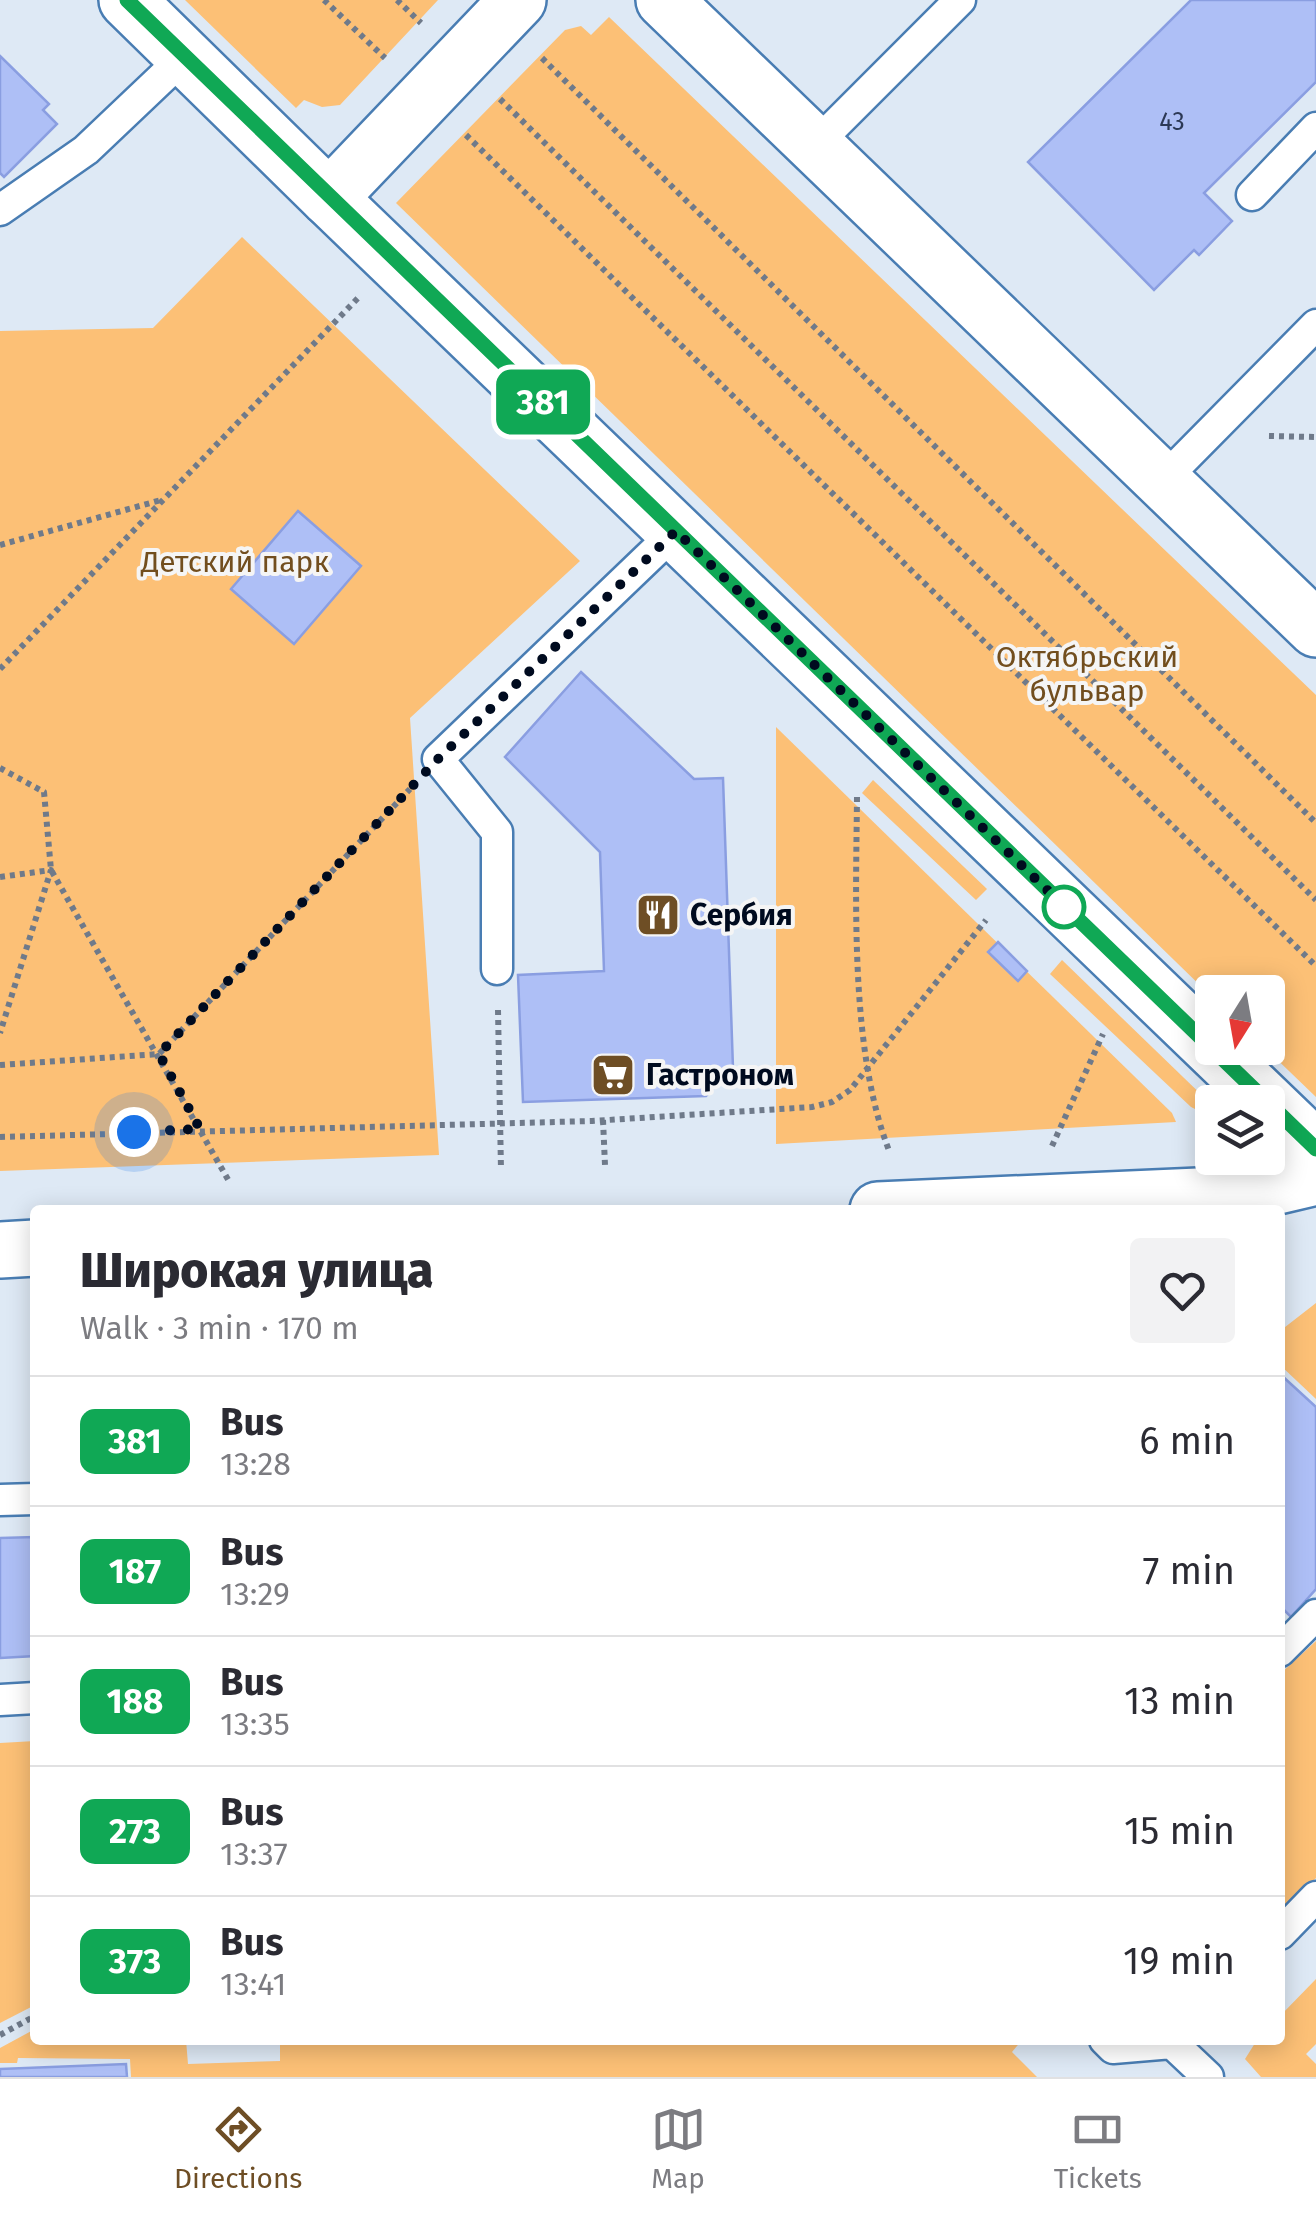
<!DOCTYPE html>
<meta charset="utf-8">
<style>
:root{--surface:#fff;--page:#f2f2f3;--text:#2b2b33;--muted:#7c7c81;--line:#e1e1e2;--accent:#6e4e25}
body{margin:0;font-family:"Fira Sans",sans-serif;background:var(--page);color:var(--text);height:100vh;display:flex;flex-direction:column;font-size:38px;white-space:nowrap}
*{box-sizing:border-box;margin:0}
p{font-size:32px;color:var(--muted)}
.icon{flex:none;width:55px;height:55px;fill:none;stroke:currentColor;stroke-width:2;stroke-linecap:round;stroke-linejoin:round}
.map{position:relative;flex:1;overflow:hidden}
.details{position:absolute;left:30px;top:1205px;width:1255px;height:840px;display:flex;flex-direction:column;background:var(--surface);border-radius:10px;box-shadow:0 5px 25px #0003}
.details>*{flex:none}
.badge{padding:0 20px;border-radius:15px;font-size:35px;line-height:65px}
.needle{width:65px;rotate:191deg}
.controls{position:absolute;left:1195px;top:975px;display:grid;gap:20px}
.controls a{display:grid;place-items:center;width:90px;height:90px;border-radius:10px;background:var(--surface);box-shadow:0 5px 25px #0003;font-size:50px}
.you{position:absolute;width:50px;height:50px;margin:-25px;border:8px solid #fff;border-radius:50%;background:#1a73e8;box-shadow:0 0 0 15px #1a73e833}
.map>.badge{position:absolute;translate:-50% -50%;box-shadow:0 0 0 5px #fff}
.round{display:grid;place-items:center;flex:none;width:105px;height:105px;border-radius:10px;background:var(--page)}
.headline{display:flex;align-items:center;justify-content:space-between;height:170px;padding:0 50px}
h1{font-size:48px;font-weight:800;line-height:75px}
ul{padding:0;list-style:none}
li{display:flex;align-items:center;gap:30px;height:130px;padding:0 50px;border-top:2px solid var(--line)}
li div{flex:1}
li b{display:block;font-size:38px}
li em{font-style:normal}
li .badge{min-width:110px;font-weight:700;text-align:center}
.tab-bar{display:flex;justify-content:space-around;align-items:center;height:140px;border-top:2px solid var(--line);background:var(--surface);font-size:28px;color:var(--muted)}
.tab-bar a{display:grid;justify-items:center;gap:5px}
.tab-bar .current{color:var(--accent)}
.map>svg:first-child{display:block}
.green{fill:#fcc076}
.building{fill:#aebff6;stroke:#8a9ee1;stroke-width:2.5}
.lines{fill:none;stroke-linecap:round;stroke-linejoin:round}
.lane-casing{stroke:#497db3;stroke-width:35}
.street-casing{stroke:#497db3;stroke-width:60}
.secondary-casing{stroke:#497db3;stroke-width:60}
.path{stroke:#6f7a8a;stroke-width:6;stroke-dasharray:5 5;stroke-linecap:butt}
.lane{stroke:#fff;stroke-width:30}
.street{stroke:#fff;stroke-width:55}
.secondary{stroke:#fff;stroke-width:55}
.line-casing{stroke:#fff;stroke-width:22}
.line{stroke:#10a855;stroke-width:15}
.walk{stroke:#000b1f;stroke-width:10;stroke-dasharray:0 18}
.stop-dot{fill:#fff;stroke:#10a855;stroke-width:5}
.labels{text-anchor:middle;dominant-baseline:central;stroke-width:8;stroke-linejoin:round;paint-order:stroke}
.number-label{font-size:25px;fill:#2c3855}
.park-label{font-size:30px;fill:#724e1e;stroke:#f5f5f5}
.poi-label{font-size:30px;font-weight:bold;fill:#000b1f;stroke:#f5f5f5;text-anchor:start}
</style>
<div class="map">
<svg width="1316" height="2077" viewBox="0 0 1316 2077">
<rect width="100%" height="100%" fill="#dee9f5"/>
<g class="green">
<polygon points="185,0 438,0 340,105 322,107 304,100 296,108"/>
<polygon points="609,17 1316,695 1316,1097 1265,1048 1268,992 1212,992 1212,997 396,203 565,30 581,26 591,35"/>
<polygon points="242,237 580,561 410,718 439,1155 0,1171 0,331 153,328"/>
<polygon points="776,727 1172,1113 1176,1122 776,1144"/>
<polygon points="873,780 987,889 976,900 862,793"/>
<polygon points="1062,960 1212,1105 1212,1109 1203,1113 1191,1107 1050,974"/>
<polygon points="1316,1303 1316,1399 1280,1365 1280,1331"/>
<polygon points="1316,1641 1316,1878 1280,1914 1280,1674"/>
<polygon points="35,1741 35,2005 0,2023 0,1743"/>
<polygon points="1316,1979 1316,2044 1306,2054 1316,2064 1316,2077 1261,2077 1245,2059 1257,2040 1280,2040 1280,2016"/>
<polygon points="35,2029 35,2040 186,2040 188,2064 280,2061 280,2040 1022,2040 1012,2052 1037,2077 131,2077 130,2059 18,2058 17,2063 0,2063 0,2048"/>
</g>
<g class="building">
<polygon points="1191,0 1316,0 1316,82 1204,193 1232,221 1199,255 1194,250 1154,290 1028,162"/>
<polygon points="0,56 49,104 43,110 57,124 4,177 0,173"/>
<polygon points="298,511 361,566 294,644 231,589"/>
<polygon points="581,672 694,779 723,778 733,1068 706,1096 523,1102 518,975 604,971 600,852 505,757"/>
<polygon points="998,942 1027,971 1018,981 988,952"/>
<polygon points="1280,1374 1316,1407 1316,1589 1291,1617 1280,1606"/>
<polygon points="35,1537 35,1656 0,1658 0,1538"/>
<polygon points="126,2064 127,2077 0,2077 0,2069"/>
</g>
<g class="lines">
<defs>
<g id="lane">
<polyline points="815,145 960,0"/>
<polyline points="1252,195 1316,128"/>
<polyline points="0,210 86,150 185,56"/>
<polyline points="1162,481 1316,325"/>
<polyline points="497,969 497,832 438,759 676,531"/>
<polyline points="0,1500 35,1499"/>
<polyline points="1280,1651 1316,1615"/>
<polyline points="0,1700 35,1698"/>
<polyline points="1280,1934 1316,1897"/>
<polyline points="1105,2040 1113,2048 1172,2043 1208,2077"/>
</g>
<g id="street">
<polyline points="329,198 1316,1149"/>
<polyline points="878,1210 1244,1194 1316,1177"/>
<polyline points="0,1250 35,1248"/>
</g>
<g id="secondary">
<polyline points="127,0 329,198 518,0"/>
<polyline points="664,0 1316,629"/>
</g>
</defs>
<use href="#lane" class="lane-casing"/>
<use href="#street" class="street-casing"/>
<use href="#secondary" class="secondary-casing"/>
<g class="path">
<polyline points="324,0 385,58"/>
<polyline points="397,0 421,23"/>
<polyline points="542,58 1316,823"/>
<polyline points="500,99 1316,900"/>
<polyline points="466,135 1316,966"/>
<polyline points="1269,436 1316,437"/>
<polyline points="0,545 161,500"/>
<polyline points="0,669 358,298"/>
<polyline points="0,768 44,792 51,870 230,1183"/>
<path d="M857 797C856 905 850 1053 890 1153"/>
<polyline points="0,877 51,870 0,1033"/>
<polyline points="498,1010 501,1170"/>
<polyline points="0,1065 159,1054 410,789"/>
<polyline points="603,1120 605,1165"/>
<polyline points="0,1137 592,1121 812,1107 832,1102 850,1090 986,920"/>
<polyline points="1052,1146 1103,1034"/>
<polyline points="0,2035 35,2016"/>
</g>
<use href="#lane" class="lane"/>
<use href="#street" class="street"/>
<use href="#secondary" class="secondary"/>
</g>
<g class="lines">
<defs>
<polyline id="line" points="127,0 1316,1149"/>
</defs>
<use href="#line" class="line-casing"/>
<use href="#line" class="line"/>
<polyline class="walk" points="134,1132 200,1129 159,1054 438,759 676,531 1076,918 1064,907"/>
</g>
<defs>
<symbol id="restaurant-square" viewBox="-11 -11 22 22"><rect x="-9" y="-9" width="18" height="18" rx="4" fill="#6e4e25" stroke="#f5f5f5"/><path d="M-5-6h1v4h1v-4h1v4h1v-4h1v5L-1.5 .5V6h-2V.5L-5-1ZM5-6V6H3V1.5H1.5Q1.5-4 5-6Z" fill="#fff"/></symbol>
<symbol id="supermarket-square" viewBox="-11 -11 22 22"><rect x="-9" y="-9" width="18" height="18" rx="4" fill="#6e4e25" stroke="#f5f5f5"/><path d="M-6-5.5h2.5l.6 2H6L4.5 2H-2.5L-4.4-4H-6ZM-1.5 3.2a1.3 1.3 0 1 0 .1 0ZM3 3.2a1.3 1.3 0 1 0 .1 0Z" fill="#fff"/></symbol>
</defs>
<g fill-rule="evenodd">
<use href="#restaurant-square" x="633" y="890" width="50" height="50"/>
<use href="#supermarket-square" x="588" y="1050" width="50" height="50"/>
</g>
<circle class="stop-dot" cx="1064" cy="907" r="20"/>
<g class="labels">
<g class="number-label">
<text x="1172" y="122">43</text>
</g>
<g class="park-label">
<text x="235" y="562">Детский парк</text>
<text x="1087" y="657">Октябрьский<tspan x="1087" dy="34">бульвар</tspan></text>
</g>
<g class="poi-label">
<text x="690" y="915">Сербия</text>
<text x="646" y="1075">Гастроном</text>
</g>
</g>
</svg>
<div class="controls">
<a><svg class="needle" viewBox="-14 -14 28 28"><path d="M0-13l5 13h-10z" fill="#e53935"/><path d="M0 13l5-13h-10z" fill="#7c7c81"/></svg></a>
<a><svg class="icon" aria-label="layers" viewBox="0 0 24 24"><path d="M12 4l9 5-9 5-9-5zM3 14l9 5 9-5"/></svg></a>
</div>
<div class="you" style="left:134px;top:1132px"></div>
<b class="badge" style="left:543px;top:402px;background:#10a855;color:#fff">381</b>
<section class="details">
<div class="headline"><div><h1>Широкая улица</h1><p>Walk · 3 min · 170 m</p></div><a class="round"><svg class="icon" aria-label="heart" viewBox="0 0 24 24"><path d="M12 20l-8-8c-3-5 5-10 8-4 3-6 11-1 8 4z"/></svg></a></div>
<ul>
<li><span class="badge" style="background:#10a855;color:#fff">381</span><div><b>Bus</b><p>13:28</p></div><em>6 min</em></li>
<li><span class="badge" style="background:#10a855;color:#fff">187</span><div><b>Bus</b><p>13:29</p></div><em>7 min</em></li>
<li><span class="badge" style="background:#10a855;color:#fff">188</span><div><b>Bus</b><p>13:35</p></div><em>13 min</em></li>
<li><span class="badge" style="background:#10a855;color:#fff">273</span><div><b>Bus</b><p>13:37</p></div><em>15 min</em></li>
<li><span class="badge" style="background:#10a855;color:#fff">373</span><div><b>Bus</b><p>13:41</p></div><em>19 min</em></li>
</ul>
</section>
</div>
<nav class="tab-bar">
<a class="current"><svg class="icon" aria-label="directions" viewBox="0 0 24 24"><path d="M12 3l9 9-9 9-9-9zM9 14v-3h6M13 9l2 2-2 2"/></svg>Directions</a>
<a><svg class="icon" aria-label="map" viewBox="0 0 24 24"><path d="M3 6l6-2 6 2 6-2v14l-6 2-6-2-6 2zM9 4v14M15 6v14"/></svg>Map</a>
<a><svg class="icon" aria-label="tickets" viewBox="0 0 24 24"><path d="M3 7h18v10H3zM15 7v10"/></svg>Tickets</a>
</nav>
